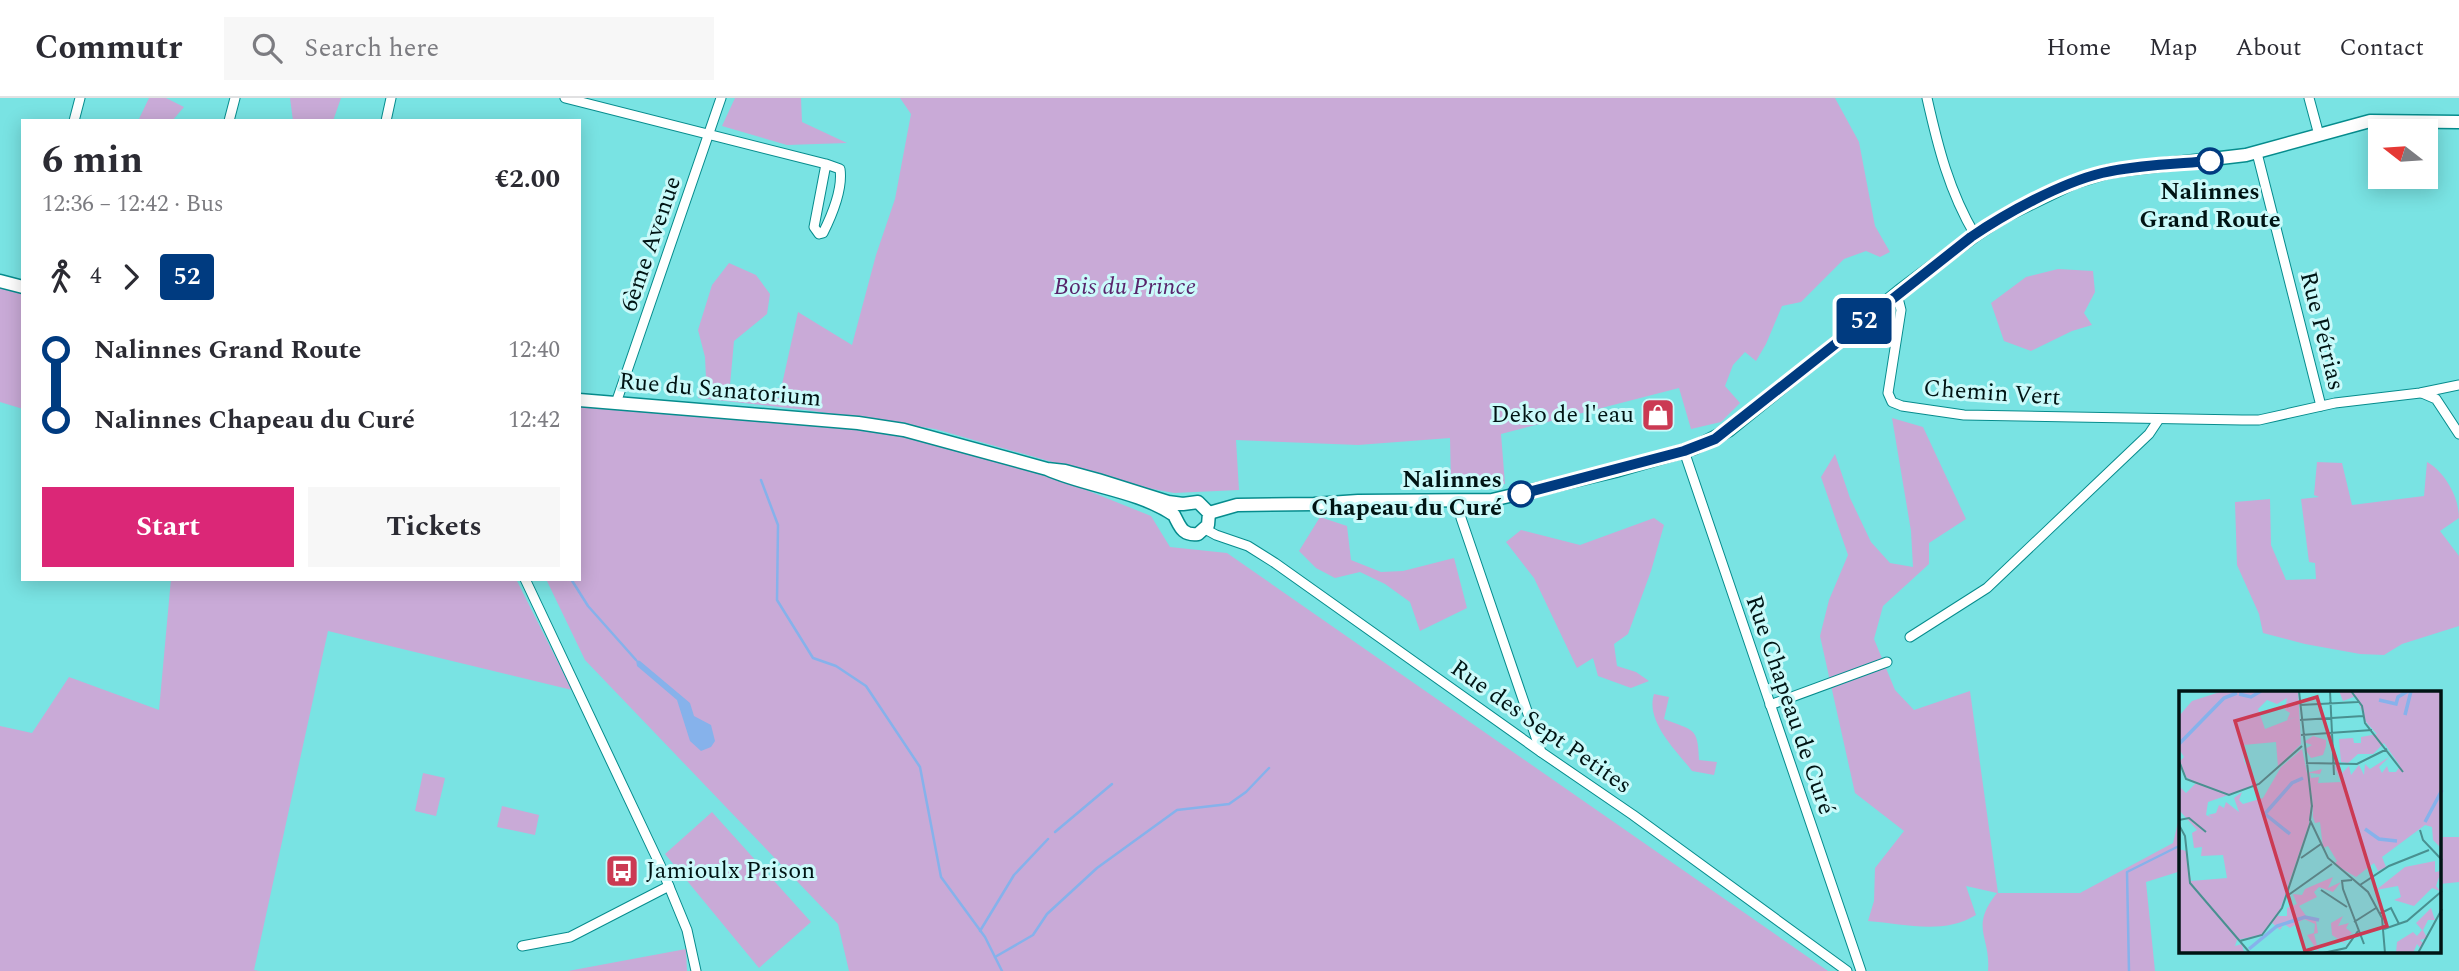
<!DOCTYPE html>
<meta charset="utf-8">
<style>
:root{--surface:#fff;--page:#f7f7f7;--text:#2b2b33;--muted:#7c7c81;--line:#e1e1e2;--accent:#db2777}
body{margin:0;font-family:Spectral,serif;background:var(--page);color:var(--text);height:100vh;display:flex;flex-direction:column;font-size:26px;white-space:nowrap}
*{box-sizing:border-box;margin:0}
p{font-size:23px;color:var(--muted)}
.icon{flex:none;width:38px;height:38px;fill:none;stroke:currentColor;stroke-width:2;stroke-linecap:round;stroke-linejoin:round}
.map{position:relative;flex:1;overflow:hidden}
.details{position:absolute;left:21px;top:21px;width:560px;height:462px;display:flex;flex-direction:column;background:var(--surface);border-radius:0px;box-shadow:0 4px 18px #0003}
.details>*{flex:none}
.badge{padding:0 14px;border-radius:5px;font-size:24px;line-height:46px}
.needle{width:46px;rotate:287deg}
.tools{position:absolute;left:2368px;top:21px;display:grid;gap:14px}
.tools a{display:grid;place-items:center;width:70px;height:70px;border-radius:0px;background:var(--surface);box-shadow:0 4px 18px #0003;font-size:35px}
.map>.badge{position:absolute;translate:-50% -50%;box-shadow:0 0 0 4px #fff}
.legs{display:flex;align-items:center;gap:10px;height:77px;padding:0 21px;font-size:23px}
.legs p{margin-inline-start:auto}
.head{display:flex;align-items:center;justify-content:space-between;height:119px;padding:0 21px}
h1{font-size:38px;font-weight:700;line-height:52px}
.action{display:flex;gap:14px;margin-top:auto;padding:14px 21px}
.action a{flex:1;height:80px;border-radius:0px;background:var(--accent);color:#fff;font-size:28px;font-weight:700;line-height:80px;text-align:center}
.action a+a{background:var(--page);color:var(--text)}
ul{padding:0 21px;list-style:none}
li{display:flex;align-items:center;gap:24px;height:70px;font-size:26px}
li i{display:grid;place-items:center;width:10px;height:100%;margin:0 9px;background:currentColor}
li i::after{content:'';width:18px;height:18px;margin:-9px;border:5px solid;border-radius:50%;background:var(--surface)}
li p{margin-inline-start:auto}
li:first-child i{background:linear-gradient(#0000 50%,currentColor 0)}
li:last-child i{background:linear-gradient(currentColor 50%,#0000 0)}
header{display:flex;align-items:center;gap:42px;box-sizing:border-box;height:98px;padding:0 35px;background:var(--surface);border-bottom:2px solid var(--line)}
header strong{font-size:33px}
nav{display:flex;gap:38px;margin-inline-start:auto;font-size:24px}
.search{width:490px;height:63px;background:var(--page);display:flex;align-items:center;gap:18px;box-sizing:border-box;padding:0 24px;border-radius:0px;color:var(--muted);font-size:26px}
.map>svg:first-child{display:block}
.green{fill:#c9aad7}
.water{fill:#86b2eb}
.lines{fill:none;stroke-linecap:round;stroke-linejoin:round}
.stream{stroke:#86b2eb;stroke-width:2.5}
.street-casing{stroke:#068c8d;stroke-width:11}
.secondary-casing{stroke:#068c8d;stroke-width:15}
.street{stroke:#fff;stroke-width:9}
.secondary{stroke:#fff;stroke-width:12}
.line-1-casing{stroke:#fff;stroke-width:16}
.line-1{stroke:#003b80;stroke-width:10}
.stop-1-dot{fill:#fff;stroke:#003b80;stroke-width:3.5}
.labels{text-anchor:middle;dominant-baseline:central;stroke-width:6;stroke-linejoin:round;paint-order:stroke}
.stop-label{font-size:24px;font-weight:bold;fill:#001414;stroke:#cafafa}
.street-label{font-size:24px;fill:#001414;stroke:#cafafa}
.park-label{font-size:24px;font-style:italic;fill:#58246b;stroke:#cafafa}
.poi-label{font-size:24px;fill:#001414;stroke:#cafafa;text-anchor:end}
.inset-river{fill:none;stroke:#86b2eb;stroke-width:3.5}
.inset-road{fill:none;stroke:#499090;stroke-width:2}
.view{fill:#cb3a53;fill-opacity:0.15;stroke:#cb3a53;stroke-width:3.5}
.inset-edge{fill:none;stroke:#001414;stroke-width:3.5}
</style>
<header>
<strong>Commutr</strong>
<div class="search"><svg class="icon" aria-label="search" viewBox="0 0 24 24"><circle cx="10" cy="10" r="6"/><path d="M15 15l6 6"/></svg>Search here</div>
<nav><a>Home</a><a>Map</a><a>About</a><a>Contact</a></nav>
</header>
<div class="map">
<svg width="2459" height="873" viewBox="0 0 2459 873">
<rect width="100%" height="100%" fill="#79e3e3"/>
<g class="green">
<polygon points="149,0 166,0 184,9 172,23 138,23"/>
<polygon points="290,0 341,0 333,23 293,23"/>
<polygon points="735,0 801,0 802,24 847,45 787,47 722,28"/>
<polygon points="900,0 1835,0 1859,44 1875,128 1890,154 1880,159 1866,153 1844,161 1801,204 1782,208 1766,246 1756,263 1745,254 1733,267 1725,288 1740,305 1721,324 1691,331 1679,290 1501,336 1505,386 1451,386 1450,340 1358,347 1236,342 1239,392 1174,395 1137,388 935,331 806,312 698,300 706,280 705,259 698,232 712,187 729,165 756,177 770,196 767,216 734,243 729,298 779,300 798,214 852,247 876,157 895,101 911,16"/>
<polygon points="2058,171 2093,173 2095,194 2084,215 2092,227 2072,233 2031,253 2004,243 1991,205 2026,179"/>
<polygon points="0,189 23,195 23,311 0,304"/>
<polygon points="579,307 726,321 884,332 1044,375 1151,418 1170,449 1227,455 1828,873 849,873 838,826 585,562 546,481 579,481"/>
<path d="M1892 320 1923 329 1966 421 1929 445V466L1883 508 1874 541 1895 592 1914 612 1970 593 1998 795H2080L2173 745 2181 712V773L2146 784 2155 873H1988C1991 838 1969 830 1997 795L1966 788 1976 817C1943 837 1905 826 1868 823L1874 803 1875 770 1904 733 1855 695 1820 538 1829 502 1848 457 1821 379 1835 356 1850 400 1871 444 1890 465 1913 469 1911 433Z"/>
<path d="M2317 364 2342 365 2352 407 2424 398 2427 364C2445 374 2459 399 2459 420L2440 433 2459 458V528L2402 546 2384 557 2360 556 2305 546 2263 535 2259 516 2237 467 2235 404 2270 401 2271 447 2286 482 2316 481 2315 465 2309 464 2301 401 2319 399 2314 397Z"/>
<polygon points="1320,419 1347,428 1351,462 1381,474 1403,473 1454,460 1467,510 1420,533 1410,504 1385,486 1360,474 1335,480 1316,470 1299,453"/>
<polygon points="1654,420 1664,427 1651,473 1628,536 1614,546 1617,568 1636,574 1649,583 1631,590 1598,578 1593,560 1577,570 1534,480 1506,444 1521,432 1580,447"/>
<polygon points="171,481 516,481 572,592 328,533 254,872 259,873 0,873 0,628 32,635 69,579 159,612"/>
<path d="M1654 596 1669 599 1664 621C1693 633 1698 628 1699 662L1717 664 1714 677 1692 673C1677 653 1645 624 1654 596Z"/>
<polygon points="423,675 445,680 436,718 415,713"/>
<polygon points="502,708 539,717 535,737 497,729"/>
<polygon points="712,714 811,824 759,870 665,756"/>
<polygon points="2440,739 2459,739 2459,784 2440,786"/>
<polygon points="686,851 687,873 568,873"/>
</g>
<polygon class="water" points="636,562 640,563 690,605 694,618 711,627 715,643 711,649 701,653 690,643 677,602 637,568"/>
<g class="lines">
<g class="stream">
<polyline points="761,382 778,427 777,502 813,560 836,568 866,588 920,669 941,779 985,839 1002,873"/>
<polyline points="571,481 588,508 636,562"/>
<polyline points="1055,734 1112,686"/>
<polyline points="980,833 1014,777 1048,741"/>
<polyline points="995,859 1033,837 1047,816 1097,770 1177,712 1229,706 1246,694 1269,670"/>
<polyline points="2129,873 2127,774 2179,748 2181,738"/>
</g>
<defs>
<g id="street">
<path d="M565 0 826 66 840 71C843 91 832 117 823 135L819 136 814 129 826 66"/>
<path d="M1927 0C1938 49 1949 93 1975 137"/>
<polyline points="2309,0 2319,37"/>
<polyline points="74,23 80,0"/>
<polyline points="229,23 235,0"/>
<polyline points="386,23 391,0"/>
<polyline points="2257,55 2321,308"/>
<polyline points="1894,198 1899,204 1901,212 1888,295 1892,304 1902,308 1964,317 2242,322 2259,322 2335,305 2420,295 2459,287"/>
<polyline points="2422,295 2436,301 2459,336"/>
<polyline points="616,305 721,0"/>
<polyline points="1684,353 1861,873"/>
<polyline points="1459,403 1461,420 1541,654"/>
<polyline points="1205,431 1216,437 1248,448 1275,465 1541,654 1633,717 1847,873"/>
<polyline points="525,481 661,769 687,832 696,873"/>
<polyline points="1910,539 1987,490 2149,336 2159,321"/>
<polyline points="1770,607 1887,564"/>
<polyline points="522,848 570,839 669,788"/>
</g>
<g id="secondary">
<polyline points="0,183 23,189"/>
<path d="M579 302 858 325 904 332 1047 371C1087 389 1137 392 1174 417 1180 428 1182 438 1198 436L1208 427 1209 415 1198 404 1183 406 1168 404 1098 382 1065 373 1047 371"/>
<polyline points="1209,415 1237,407 1314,406 1358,403 1492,402 1615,373 1694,350 1729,332 1900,193 1975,137 2002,119 2074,84 2110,73 2246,57 2370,23 2459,24"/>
</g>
</defs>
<use href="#street" class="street-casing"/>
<use href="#secondary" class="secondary-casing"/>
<use href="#street" class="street"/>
<use href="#secondary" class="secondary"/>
</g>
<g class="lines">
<defs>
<path id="line-1" d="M1521 396 1684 353 1715 341 1971 139C2006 115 2061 85 2102 75 2135 67 2176 66 2210 63"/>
</defs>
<use href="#line-1" class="line-1-casing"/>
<use href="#line-1" class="line-1"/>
</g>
<defs>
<symbol id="shop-square" viewBox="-11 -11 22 22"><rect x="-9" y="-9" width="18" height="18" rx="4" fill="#cb3a53" stroke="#cafafa"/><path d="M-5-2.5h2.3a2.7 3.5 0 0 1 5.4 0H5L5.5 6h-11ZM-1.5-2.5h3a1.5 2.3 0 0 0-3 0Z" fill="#fff"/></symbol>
<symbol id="bus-square" viewBox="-11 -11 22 22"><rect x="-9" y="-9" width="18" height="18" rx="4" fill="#cb3a53" stroke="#cafafa"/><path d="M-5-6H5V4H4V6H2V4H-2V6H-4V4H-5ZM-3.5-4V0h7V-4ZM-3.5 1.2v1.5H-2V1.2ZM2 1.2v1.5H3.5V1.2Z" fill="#fff"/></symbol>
</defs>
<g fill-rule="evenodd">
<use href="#shop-square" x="1639" y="298" width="38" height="38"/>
<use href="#bus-square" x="603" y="754" width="38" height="38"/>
</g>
<g class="stop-1-dot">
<circle cx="2210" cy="63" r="12"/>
<circle cx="1521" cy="396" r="12"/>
</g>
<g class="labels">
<g class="stop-label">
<text x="2210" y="94">Nalinnes<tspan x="2210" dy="28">Grand Route</tspan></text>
<text x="1502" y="382" text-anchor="end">Nalinnes<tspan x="1502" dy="28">Chapeau du Curé</tspan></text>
</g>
<g class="street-label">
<text transform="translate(651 146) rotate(-71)">6ème Avenue</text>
<text transform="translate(2322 233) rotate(76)">Rue Pétrias</text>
<text transform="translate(720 292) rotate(5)">Rue du Sanatorium</text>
<text transform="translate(1992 295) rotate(4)">Chemin Vert</text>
<text transform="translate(1790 607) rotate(71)">Rue Chapeau de Curé</text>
<text transform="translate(1541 629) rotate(35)">Rue des Sept Petites</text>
</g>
<g class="park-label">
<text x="1125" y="189">Bois du Prince</text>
</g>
<g class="poi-label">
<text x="1634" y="317">Deko de l'eau</text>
<text x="646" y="773" text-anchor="start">Jamioulx Prison</text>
</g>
</g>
<g transform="translate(2179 593)">
<rect width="262" height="262" fill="#79e3e3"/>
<path d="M44 0H119L122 53 99 76 97 51 64 54 65 70 78 94 29 111 27 124 34 127 29 124 37 122 40 114 45 117 47 111 60 121 55 107 63 101 60 109 64 113 84 107 102 76 123 58 128 82 143 78 141 83 131 82 132 87 140 86 139 92 162 91 155 74 163 82 170 75 172 84 180 74 185 84 186 73 191 78 210 66 200 76 203 82 208 75 210 81H217L221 75 205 52 194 63H179L169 72 162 71 160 48 174 47 175 52H182V46L198 43 187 31 177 5 164 10 160 0H262V157L254 149 253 136 246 134 203 166 207 176 199 180 195 172 177 186 155 173 158 170 149 155 144 157 141 131 136 132 134 126 133 102 130 133 99 225H108V217L118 213 114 203 123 204 126 198 154 186 149 197 162 191 154 201 140 196 135 201 138 206 120 215 130 229 141 228 137 230 139 242 135 243 140 262 128 244 135 242 136 233 125 228 111 237 105 233 101 239 92 231 82 244 58 249 56 255 63 253 65 262H0V158L7 160 12 190 48 187 44 164 22 165 23 156 15 157 13 142 18 139 0 119V95L7 102 17 92 7 86 1 70 5 66 0 58V25L13 10ZM108 7 106 19 111 22 108 29 119 25 86 38 79 18 88 9 98 13ZM134 45 147 49V55L144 64 132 67 126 58 133 54 125 51ZM256 170V181L262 180 257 195 261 200 253 197 235 215 215 209 222 206 219 195 197 199 226 176ZM252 217 256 229H249L244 239 248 247 241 249 245 253 242 258 238 253 234 262H217L218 251 234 241 238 245 243 239 237 232ZM164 225 159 235 170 232 167 237 173 242 164 250 168 254 153 244 152 232Z" fill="#c9aad7" fill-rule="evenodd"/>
<path class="inset-river" d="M60 3 72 6 82 0M200 9 217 13 219 6 229 0M226 24 232 0M0 53 45 7 58 2M86 123 111 143M84 125 113 92 124 87M246 131 263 99M186 138 200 148 218 150M70 258 98 235 126 226 140 229"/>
<path class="inset-road" d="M120 0 133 116M151 0 155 84M172 0 183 15 186 32 224 81M121 14 179 11M121 29 184 25M122 44 193 39M0 70 7 88 50 104 80 93 123 55M127 72 178 73 208 58M133 114 131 129 149 167 189 201 203 227 206 262M0 129 10 127 27 141M0 134 6 145 11 192 71 262M241 139 244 149 263 169M122 167 142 153M173 189 163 190 164 198 185 253M181 194 210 175 250 159M142 199 168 216M108 205 153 173M200 223 212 217 220 233M175 231 197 217M205 238 228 230 263 200M61 250 83 244 103 217 132 130M144 262 167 257 179 240M239 262 263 218"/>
<path class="view" d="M138 6 208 235 126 260 56 30Z"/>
<rect width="262" height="262" class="inset-edge"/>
</g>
</svg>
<div class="tools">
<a><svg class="needle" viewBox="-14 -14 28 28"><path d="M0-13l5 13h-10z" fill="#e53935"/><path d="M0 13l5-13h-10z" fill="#7c7c81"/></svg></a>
</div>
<b class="badge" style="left:1864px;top:223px;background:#003b80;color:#fff">52</b>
<section class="details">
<div class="head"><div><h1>6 min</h1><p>12:36 – 12:42 · Bus</p></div><b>€2.00</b></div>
<div class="legs"><svg class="icon" aria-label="walk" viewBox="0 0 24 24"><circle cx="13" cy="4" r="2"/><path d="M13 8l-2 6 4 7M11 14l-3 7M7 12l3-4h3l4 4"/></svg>4<svg class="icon" aria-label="forward" viewBox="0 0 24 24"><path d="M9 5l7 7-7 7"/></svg><b class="badge" style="background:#003b80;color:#fff">52</b></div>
<ul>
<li><i style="color:#003b80"></i><b>Nalinnes Grand Route</b><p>12:40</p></li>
<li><i style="color:#003b80"></i><b>Nalinnes Chapeau du Curé</b><p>12:42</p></li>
</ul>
<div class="action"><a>Start</a><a>Tickets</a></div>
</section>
</div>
